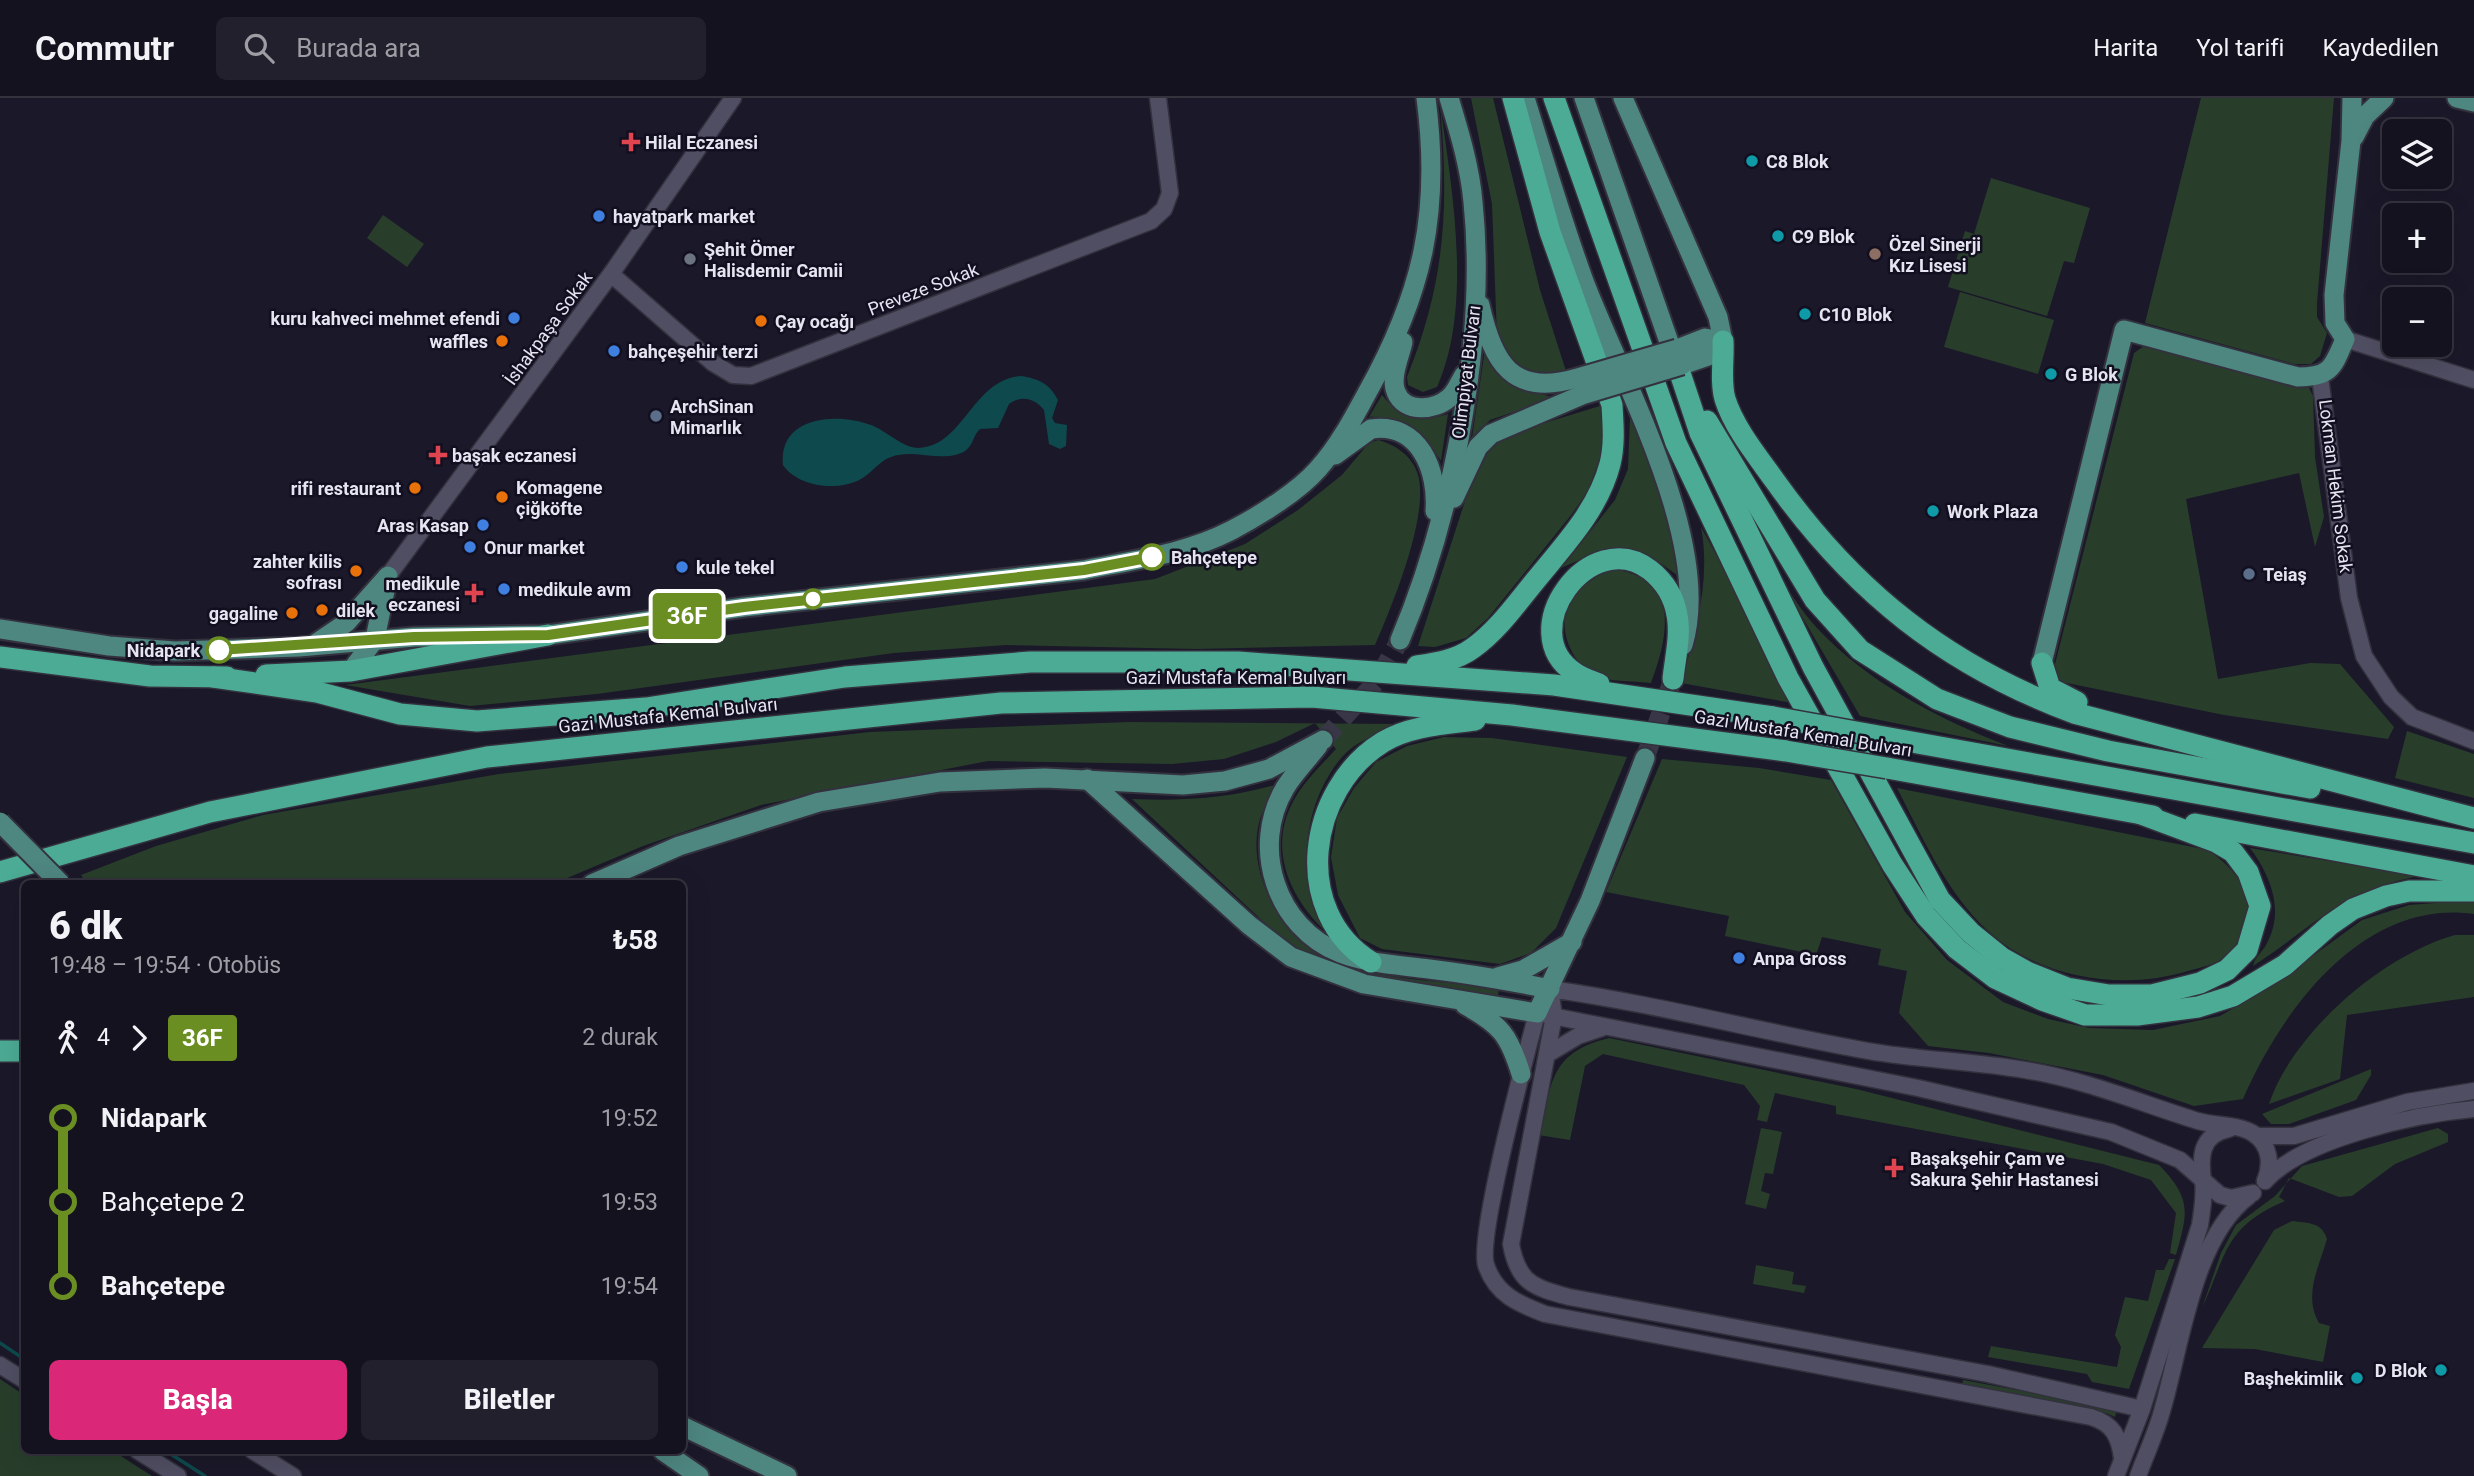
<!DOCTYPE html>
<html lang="tr">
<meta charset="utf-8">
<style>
:root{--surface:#14121f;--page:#21202c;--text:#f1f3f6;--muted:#9d9ea4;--line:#33323d;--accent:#db2777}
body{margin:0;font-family:Roboto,sans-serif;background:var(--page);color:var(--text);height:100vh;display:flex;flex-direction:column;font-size:26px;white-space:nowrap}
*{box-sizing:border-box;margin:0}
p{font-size:23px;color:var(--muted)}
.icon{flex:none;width:38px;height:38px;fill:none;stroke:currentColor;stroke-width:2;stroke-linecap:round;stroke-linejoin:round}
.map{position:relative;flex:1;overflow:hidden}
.side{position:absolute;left:21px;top:782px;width:665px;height:574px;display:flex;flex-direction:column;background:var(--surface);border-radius:10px;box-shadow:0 7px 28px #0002,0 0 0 2px var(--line)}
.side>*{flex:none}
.badge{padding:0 14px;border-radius:5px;font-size:24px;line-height:46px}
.buttons{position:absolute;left:2382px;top:21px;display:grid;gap:14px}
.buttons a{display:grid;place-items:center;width:70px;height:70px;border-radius:10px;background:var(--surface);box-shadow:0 7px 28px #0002,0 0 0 2px var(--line);font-size:35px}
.map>.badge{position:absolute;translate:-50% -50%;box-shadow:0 0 0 4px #fff}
.legs{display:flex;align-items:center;gap:10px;height:77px;padding:0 28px;font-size:23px}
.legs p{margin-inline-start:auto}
.headline{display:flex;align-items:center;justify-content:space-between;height:119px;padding:0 28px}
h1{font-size:38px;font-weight:800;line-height:52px}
.primary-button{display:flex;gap:14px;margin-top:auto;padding:14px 28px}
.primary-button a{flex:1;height:80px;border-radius:10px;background:var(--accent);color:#fff;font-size:28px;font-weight:800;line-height:80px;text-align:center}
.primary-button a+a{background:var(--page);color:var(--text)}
ul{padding:0 28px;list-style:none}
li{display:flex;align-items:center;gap:24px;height:84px;font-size:26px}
li i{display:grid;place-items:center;width:10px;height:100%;margin:0 9px;background:currentColor}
li i::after{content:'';width:18px;height:18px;margin:-9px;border:5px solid;border-radius:50%;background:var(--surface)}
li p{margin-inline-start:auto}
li:first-child i{background:linear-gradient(#0000 50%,currentColor 0)}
li:last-child i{background:linear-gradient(currentColor 50%,#0000 0)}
header{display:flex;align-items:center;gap:42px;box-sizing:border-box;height:98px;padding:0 35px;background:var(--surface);border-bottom:2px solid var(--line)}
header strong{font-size:33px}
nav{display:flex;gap:38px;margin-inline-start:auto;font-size:24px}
.search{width:490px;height:63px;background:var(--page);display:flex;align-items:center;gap:18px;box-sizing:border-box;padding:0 24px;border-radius:10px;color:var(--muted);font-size:26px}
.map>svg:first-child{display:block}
.green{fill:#283e2b}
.water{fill:#0e4a4d}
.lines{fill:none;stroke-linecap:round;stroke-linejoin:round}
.stream{stroke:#0e4a4d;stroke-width:3.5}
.major-tunnel{stroke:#393747;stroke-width:19;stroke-dasharray:19 10;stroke-linecap:butt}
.minor-casing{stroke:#33313e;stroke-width:19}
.major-casing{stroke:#33313e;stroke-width:23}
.highway-casing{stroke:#33313e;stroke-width:24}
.minor{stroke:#504e62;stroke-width:16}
.major{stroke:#4e8680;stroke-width:19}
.highway{stroke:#4cab94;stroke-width:21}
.major-bridge-casing{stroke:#33313e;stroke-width:23;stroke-linecap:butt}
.highway-bridge-casing{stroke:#33313e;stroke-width:24;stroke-linecap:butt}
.major-bridge{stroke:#4e8680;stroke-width:19}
.highway-bridge{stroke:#4cab94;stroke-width:21}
.line-1-casing{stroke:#fff;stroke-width:16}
.line-1{stroke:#6b8e23;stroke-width:10}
.health-dot{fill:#e0444e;stroke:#120f20;stroke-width:2.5}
.culture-dot{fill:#0f9aa8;stroke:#120f20;stroke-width:2.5}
.shop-dot{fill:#3f7fe0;stroke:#120f20;stroke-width:2.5}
.education-dot{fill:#8d6e63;stroke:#120f20;stroke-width:2.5}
.worship-dot{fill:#6b7280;stroke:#120f20;stroke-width:2.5}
.food-dot{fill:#e8710a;stroke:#120f20;stroke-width:2.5}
.service-dot{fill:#5c6f8a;stroke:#120f20;stroke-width:2.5}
.stop-1-dot{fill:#fff;stroke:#6b8e23;stroke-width:3.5}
.labels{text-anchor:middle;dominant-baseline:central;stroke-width:5;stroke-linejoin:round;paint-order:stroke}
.poi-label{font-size:18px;font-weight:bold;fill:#e5e4f0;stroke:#120f20;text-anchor:start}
.street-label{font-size:18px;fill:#e5e4f0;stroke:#120f20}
.stop-label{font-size:18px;font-weight:bold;fill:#e5e4f0;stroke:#120f20;text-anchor:start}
</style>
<header>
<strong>Commutr</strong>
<div class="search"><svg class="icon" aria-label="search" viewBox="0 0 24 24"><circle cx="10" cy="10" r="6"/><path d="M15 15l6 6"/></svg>Burada ara</div>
<nav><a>Harita</a><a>Yol tarifi</a><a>Kaydedilen</a></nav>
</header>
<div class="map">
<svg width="2474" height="1378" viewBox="0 0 2474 1378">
<rect width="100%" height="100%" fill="#1b1829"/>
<g class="green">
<path d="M1471 0H1493L1540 192 1566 273C1533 283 1512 269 1497 239L1492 106Z"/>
<polygon points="2201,0 2334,0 2317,205 2317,219 2327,235 2320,258 2311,266 2294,266 2145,225"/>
<path d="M1440 6C1452 91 1473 209 1437 289L1423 294 1408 287 1407 279C1446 182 1449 109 1440 6Z"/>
<polygon points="1991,80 2090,110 2074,165 2064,163 2047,218 1948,189 1965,133 1974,136"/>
<polygon points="383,117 424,146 407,169 367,140"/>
<polygon points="1960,194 2054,222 2038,276 1944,249"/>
<polygon points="2144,248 2309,290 2313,298 2315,359 2324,419 2315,449 2299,375 2186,401 2218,581 2310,565 2340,566 2394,629 2388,641 2224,617 2057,583 2053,574 2134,255"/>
<polygon points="1485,251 1520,289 1554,300 1490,322 1472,340"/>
<path d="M1382 297C1401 321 1418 325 1448 316L1441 363C1425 338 1401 317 1369 319Z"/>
<polygon points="1603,307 1606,344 1588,393 1572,416 1488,520 1466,540 1435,549 1418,548 1466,400 1484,356 1505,337"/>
<path d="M1630 319C1654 369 1674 423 1678 478 1631 441 1613 447 1561 470L1615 402 1628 371Z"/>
<path d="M1378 342C1397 347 1415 360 1419 381 1427 423 1392 508 1375 547L1197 551 1006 547 894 555 597 596 470 608 345 587 1155 481 1245 446 1298 412 1342 377 1368 346Z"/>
<path d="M1701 429 1798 606 1681 585C1696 533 1711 482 1701 429Z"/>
<path d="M1773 469C1787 489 1800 512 1817 530 1868 585 1939 621 2008 648L1860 618Z"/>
<path d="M1611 471C1680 479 1670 535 1651 585 1635 583 1617 584 1602 580 1570 570 1552 522 1575 496 1585 485 1598 478 1611 471Z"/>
<path d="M1129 624 1398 626C1379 635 1356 643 1342 659 1312 694 1299 749 1312 793 1316 807 1322 821 1327 835 1284 795 1264 739 1303 688 1313 675 1325 663 1336 651L1315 625 1276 644 1224 661 1172 666 988 663 761 707 643 748 553 786H87L81 777 156 748 263 717 499 676 870 634Z"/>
<polygon points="2407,633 2474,656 2474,700 2395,680"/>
<polygon points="1444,639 1492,640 1627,659 1556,830 1531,855 1500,866 1382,851 1360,840 1338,797 1331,759 1337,720 1354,690 1376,664 1407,648"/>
<path d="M1662 661 1759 670 1831 682 1905 814 1947 862 2003 904 2048 921 2089 930 2153 932 2220 918 2273 887 2362 822 2409 807 2461 803 2474 805V816C2364 800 2282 911 2243 1001L2194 1008 2103 977 1989 955 1928 948 1899 915 1907 873 1878 867 1881 851 1822 839 1816 857 1725 838 1729 818 1606 794Z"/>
<path d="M1275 687C1270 698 1264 709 1260 721 1244 777 1284 843 1336 864 1386 883 1446 883 1499 890L1498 898 1358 878 1328 868 1284 843 1132 701C1182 703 1226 701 1275 687Z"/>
<path d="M1897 690 2208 752C2231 768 2258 795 2246 825 2241 837 2237 849 2227 857 2216 867 2202 869 2188 873 2123 893 2040 881 1988 833 1946 794 1923 740 1897 690Z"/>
<path d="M2250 750 2419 778C2340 793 2316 827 2253 868 2255 858 2263 854 2267 845 2285 812 2270 777 2250 750Z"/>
<path d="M2455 837H2474V899L2347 917 2340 981 2269 1006C2293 934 2383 857 2455 837Z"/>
<path d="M1609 940 1856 991 2159 1067C2192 1101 2188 1114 2176 1157L2170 1155 2176 1115 2151 1082 2103 1066 1836 1016V1008L1775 995 1767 1024 1757 1022 1760 1008 1744 987 1603 956 1585 968 1570 1042 1538 1037C1553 984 1549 955 1609 940Z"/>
<polygon points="2371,971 2371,977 2356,1002 2289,1026 2271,1026 2262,1016"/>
<polygon points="1761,1030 1782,1034 1773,1076 1765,1075 1761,1093 1770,1096 1766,1111 1745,1106"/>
<path d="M2438 1030 2448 1036V1044L2395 1066 2352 1098 2339 1099 2289 1080 2279 1099 2285 1103C2224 1129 2227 1156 2202 1210L2221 1155 2236 1127 2275 1098 2302 1068Z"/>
<path d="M2292 1123C2308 1125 2322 1124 2327 1141 2319 1169 2303 1197 2319 1225L2330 1228 2323 1264 2255 1251 2202 1250 2274 1132Z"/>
<polygon points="2169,1161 2175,1161 2129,1291 2092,1284 2087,1276 1988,1259 1991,1248 2117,1269 2121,1249 2115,1237 2125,1199 2148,1203 2156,1172 2164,1172"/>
<polygon points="1756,1167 1794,1174 1792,1186 1806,1188 1804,1195 1753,1186"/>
<polygon points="0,1281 24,1297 24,1353 113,1353 152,1378 0,1378"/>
<polygon points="1963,1282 2107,1309 2117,1312 2115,1319 2106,1315 1962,1288"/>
</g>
<path class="water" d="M1021 278C1039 281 1049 285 1058 302L1052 320 1055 325 1067 327 1066 348 1060 351 1049 346 1044 312C1035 300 1021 297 1009 306L998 330 980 331C973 337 973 348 965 353 943 366 914 350 891 359 879 363 872 375 861 381 838 394 798 389 783 367 778 318 837 314 871 327 887 333 902 350 919 350 964 348 972 282 1021 278Z"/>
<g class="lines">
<g class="stream">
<polyline points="0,1245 24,1261"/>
<polyline points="166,1353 205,1378"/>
</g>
<g class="major-tunnel">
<polyline points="1323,642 1376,584 1400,542"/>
<polyline points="1645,660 1673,581"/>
</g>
<defs>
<g id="minor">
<polyline points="611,176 713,265 733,277 751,278 1151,123 1164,111 1170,95 1158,0"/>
<polyline points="2345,241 2474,282"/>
<polyline points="2320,279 2349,500 2364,558 2391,599 2412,619 2474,643"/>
<polyline points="388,478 611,176 733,0"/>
<polyline points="1548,956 1578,938 1602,930"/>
<polyline points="2257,1038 2294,1038 2407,1004 2474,993"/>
<path d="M2265 1083C2304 1040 2417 1016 2474 1011"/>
<polyline points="0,1267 24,1282"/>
<path d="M2142 1311 1988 1276 1569 1199C1533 1189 1518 1185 1511 1146L1554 918 1550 891C1657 906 1762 934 1868 953 1920 962 1973 963 2025 972 2086 982 2140 1005 2198 1023 2215 1028 2239 1026 2254 1036 2270 1047 2272 1066 2265 1083"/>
<polyline points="138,1353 178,1378"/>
<polyline points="253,1353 293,1378"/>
<path d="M2122 1360C2119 1338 2113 1326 2091 1319L1545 1216C1519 1206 1496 1197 1486 1167 1477 1138 1527 954 1537 915L1918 990 2111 1034 2180 1062 2220 1097 2231 1100 2253 1095"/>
<path d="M2116 1378 2142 1311 2200 1127C2202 1113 2205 1098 2203 1083 2200 1059 2200 1037 2229 1031"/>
<path d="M2138 1378C2146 1356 2156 1335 2162 1313 2181 1249 2193 1139 2249 1098"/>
</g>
<g id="major">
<path d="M1525 0C1544 61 1562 123 1584 183 1621 281 1714 445 1683 547"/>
<polyline points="1584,0 1677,267"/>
<polyline points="1623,0 1718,219 1723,243 1711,257 1682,267"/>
<polyline points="2457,0 2474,4"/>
<polyline points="2354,39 2365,18 2384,0"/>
<path d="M1480 207C1493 265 1512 299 1577 280"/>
<path d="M1403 244C1400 258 1390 279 1396 294 1404 315 1434 313 1449 300 1456 294 1459 285 1464 277"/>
<polyline points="1677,251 1705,240 1723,243"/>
<path d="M1335 357 1371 331C1420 324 1438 373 1435 413"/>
<polyline points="1454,400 1478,349 1491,336 1582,297"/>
<path d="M0 531 109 548 175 553 299 549 414 539 548 537 744 509 1084 472C1134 462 1186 456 1232 432 1259 418 1299 393 1318 371 1338 349 1353 321 1367 295 1423 195 1441 114 1426 0"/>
<path d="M1400 542C1453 416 1487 240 1473 104 1470 69 1459 33 1449 0"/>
<polyline points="315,546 346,525 387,479"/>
<path d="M2042 565 2124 232 2298 279C2331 279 2333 269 2345 241L2335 225 2334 197 2351 43 2352 0"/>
<polyline points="351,573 375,541 388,478"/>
<path d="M1318 648C1307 662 1294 675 1285 690 1250 749 1276 830 1340 855 1368 866 1400 867 1429 871 1470 876 1510 883 1550 891"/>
<polyline points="1087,681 1249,827 1291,859 1364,886 1537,915 1590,803 1645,660"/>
<polyline points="592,786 679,748 819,704 940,684 1045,680 1183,687 1225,683 1269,671 1323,642"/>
<polyline points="1498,879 1523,872 1572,844"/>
<path d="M1465 907C1501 927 1509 937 1521 976"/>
<polyline points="682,1328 787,1378"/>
<polyline points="663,1353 699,1378"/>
</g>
<g id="highway">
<polyline points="1554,0 1676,345 1788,580 1892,766 1926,818 1957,851 1995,880 2042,902 2085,917 2137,917 2198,909 2233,898 2285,867 2330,827 2353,811 2386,798 2409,793 2474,793"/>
<path d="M1723 243C1724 261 1720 284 1725 301 1734 330 1758 359 1775 383 1854 494 1946 567 2074 615L2474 720"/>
<polyline points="1681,278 1700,335 1813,569 1940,802 1971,835 2002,860 2027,874 2067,890 2109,897 2152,897 2200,885 2227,872 2247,852 2260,808 2248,774 2233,754 2216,744 2141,716"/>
<polyline points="1707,323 1815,502 1860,552 1937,601 2010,629 2108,653 2310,690"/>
<polyline points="0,559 150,578 227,579"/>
<polyline points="2042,565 2050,590 2077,604"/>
<path d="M1417 568C1437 565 1457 562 1473 550 1498 532 1516 506 1535 483 1565 446 1598 412 1610 366 1615 346 1613 326 1612 307L1550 134 1513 0"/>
<polyline points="266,577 351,573 548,537"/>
<polyline points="213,579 317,594 400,616 477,623 646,610 845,579 1030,564 1238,564 1554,587 1773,619"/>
<path d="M1599 586C1592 583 1582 580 1575 575 1512 534 1590 426 1650 472 1665 484 1674 499 1677 517 1681 537 1675 561 1673 581"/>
<polyline points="1873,637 2474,745"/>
<polyline points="1887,670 2153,718"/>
<polyline points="2195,726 2474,778"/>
<polyline points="0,774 210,714 487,659 1001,605 1312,599 1512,617 1786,653"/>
<path d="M1371 864C1290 814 1307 691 1383 644 1409 628 1445 626 1475 622"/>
<polyline points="0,953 24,953"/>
</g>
</defs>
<use href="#minor" class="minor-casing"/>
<use href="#major" class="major-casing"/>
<use href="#highway" class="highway-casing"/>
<use href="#minor" class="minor"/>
<use href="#major" class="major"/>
<use href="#highway" class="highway"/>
<defs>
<g id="major-bridge">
<polyline points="1577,280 1677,251"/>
<polyline points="1582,297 1682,267"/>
<polyline points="0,724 61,786"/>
</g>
<g id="highway-bridge">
<polyline points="1773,619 1873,637"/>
<polyline points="1786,653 1887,670"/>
</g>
</defs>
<use href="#major-bridge" class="major-bridge-casing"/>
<use href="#highway-bridge" class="highway-bridge-casing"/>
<use href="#major-bridge" class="major-bridge"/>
<use href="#highway-bridge" class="highway-bridge"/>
</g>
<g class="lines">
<defs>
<polyline id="line-1" points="219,552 414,539 548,537 744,509 1084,472 1152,459"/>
</defs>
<use href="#line-1" class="line-1-casing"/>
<use href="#line-1" class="line-1"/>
</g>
<g class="health-dot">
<path d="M627.5 33.5h7v7h7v7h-7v7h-7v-7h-7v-7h7z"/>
<path d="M434.5 346.5h7v7h7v7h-7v7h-7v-7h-7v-7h7z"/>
<path d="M470.5 484.5h7v7h7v7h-7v7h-7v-7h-7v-7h7z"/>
<path d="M1890.5 1059.5h7v7h7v7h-7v7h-7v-7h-7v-7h7z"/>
</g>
<g class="culture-dot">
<circle cx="1752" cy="63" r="7"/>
<circle cx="1778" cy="138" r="7"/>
<circle cx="1805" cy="216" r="7"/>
<circle cx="2051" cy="276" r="7"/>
<circle cx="1933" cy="413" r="7"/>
<circle cx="2441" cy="1272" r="7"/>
<circle cx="2357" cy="1280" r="7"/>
</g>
<g class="shop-dot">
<circle cx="599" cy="118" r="7"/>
<circle cx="514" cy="220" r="7"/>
<circle cx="614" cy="253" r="7"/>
<circle cx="483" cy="427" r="7"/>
<circle cx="470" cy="449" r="7"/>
<circle cx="682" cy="469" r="7"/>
<circle cx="504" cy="491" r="7"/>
<circle cx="1739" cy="860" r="7"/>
</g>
<circle class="education-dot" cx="1875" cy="156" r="7"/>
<circle class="worship-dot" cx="690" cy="161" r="7"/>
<g class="food-dot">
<circle cx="761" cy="223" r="7"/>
<circle cx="502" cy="243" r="7"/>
<circle cx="415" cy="390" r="7"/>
<circle cx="502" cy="399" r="7"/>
<circle cx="356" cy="473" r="7"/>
<circle cx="322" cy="512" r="7"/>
<circle cx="292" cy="515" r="7"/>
</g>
<g class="service-dot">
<circle cx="656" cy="318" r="7"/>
<circle cx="2249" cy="476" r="7"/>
</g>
<g class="stop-1-dot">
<circle cx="1152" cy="459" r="12"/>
<circle cx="813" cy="501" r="9"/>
<circle cx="219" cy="552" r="12"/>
</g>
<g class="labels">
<g class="poi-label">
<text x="645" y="44">Hilal Eczanesi</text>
<text x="1766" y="63">C8 Blok</text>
<text x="613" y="118">hayatpark market</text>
<text x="1792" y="138">C9 Blok</text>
<text x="1889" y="146">Özel Sinerji<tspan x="1889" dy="21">Kız Lisesi</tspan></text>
<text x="704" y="151">Şehit Ömer<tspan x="704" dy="21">Halisdemir Camii</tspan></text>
<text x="1819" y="216">C10 Blok</text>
<text x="500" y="220" text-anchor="end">kuru kahveci mehmet efendi</text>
<text x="775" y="223">Çay ocağı</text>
<text x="488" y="243" text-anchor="end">waffles</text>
<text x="628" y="253">bahçeşehir terzi</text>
<text x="2065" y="276">G Blok</text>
<text x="670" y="308">ArchSinan<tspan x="670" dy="21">Mimarlık</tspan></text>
<text x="452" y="357">başak eczanesi</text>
<text x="516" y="389">Komagene<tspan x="516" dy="21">çiğköfte</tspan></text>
<text x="401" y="390" text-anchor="end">rifi restaurant</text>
<text x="1947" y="413">Work Plaza</text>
<text x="469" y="427" text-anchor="end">Aras Kasap</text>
<text x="484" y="449">Onur market</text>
<text x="342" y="463" text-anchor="end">zahter kilis<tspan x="342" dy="21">sofrası</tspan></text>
<text x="696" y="469">kule tekel</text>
<text x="2263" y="476">Teiaş</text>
<text x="460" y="485" text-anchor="end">medikule<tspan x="460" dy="21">eczanesi</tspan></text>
<text x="518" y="491">medikule avm</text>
<text x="336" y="512">dilek</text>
<text x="278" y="515" text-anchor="end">gagaline</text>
<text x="1753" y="860">Anpa Gross</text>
<text x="1910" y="1060">Başakşehir Çam ve<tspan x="1910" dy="21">Sakura Şehir Hastanesi</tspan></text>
<text x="2427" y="1272" text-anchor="end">D Blok</text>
<text x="2343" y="1280" text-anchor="end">Başhekimlik</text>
</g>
<g class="street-label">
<text transform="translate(923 191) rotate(-21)">Preveze Sokak</text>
<text transform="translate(548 230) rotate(-54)">İshakpaşa Sokak</text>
<text transform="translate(1466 274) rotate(-83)">Olimpiyat Bulvarı</text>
<text transform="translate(2336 388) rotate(83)">Lokman Hekim Sokak</text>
<text x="1236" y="579">Gazi Mustafa Kemal Bulvarı</text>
<text transform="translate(668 617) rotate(-6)">Gazi Mustafa Kemal Bulvarı</text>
<text transform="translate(1803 635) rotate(9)">Gazi Mustafa Kemal Bulvarı</text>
</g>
<g class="stop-label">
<text x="1171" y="459">Bahçetepe</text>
<text x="200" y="552" text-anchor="end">Nidapark</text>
</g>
</g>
</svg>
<div class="buttons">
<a><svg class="icon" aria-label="layers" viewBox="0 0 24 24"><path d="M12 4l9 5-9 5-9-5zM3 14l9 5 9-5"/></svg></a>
<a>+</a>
<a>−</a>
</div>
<b class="badge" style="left:687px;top:518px;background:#6b8e23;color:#fff">36F</b>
<section class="side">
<div class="headline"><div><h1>6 dk</h1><p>19:48 – 19:54 · Otobüs</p></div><b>₺58</b></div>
<div class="legs"><svg class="icon" aria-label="walk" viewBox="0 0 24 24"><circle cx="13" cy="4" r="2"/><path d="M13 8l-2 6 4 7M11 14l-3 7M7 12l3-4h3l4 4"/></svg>4<svg class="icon" aria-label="forward" viewBox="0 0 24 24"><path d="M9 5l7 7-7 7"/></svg><b class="badge" style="background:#6b8e23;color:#fff">36F</b><p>2 durak</p></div>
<ul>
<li><i style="color:#6b8e23"></i><b>Nidapark</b><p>19:52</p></li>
<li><i style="color:#6b8e23"></i><span>Bahçetepe 2</span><p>19:53</p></li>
<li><i style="color:#6b8e23"></i><b>Bahçetepe</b><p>19:54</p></li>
</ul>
<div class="primary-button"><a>Başla</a><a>Biletler</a></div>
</section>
</div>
